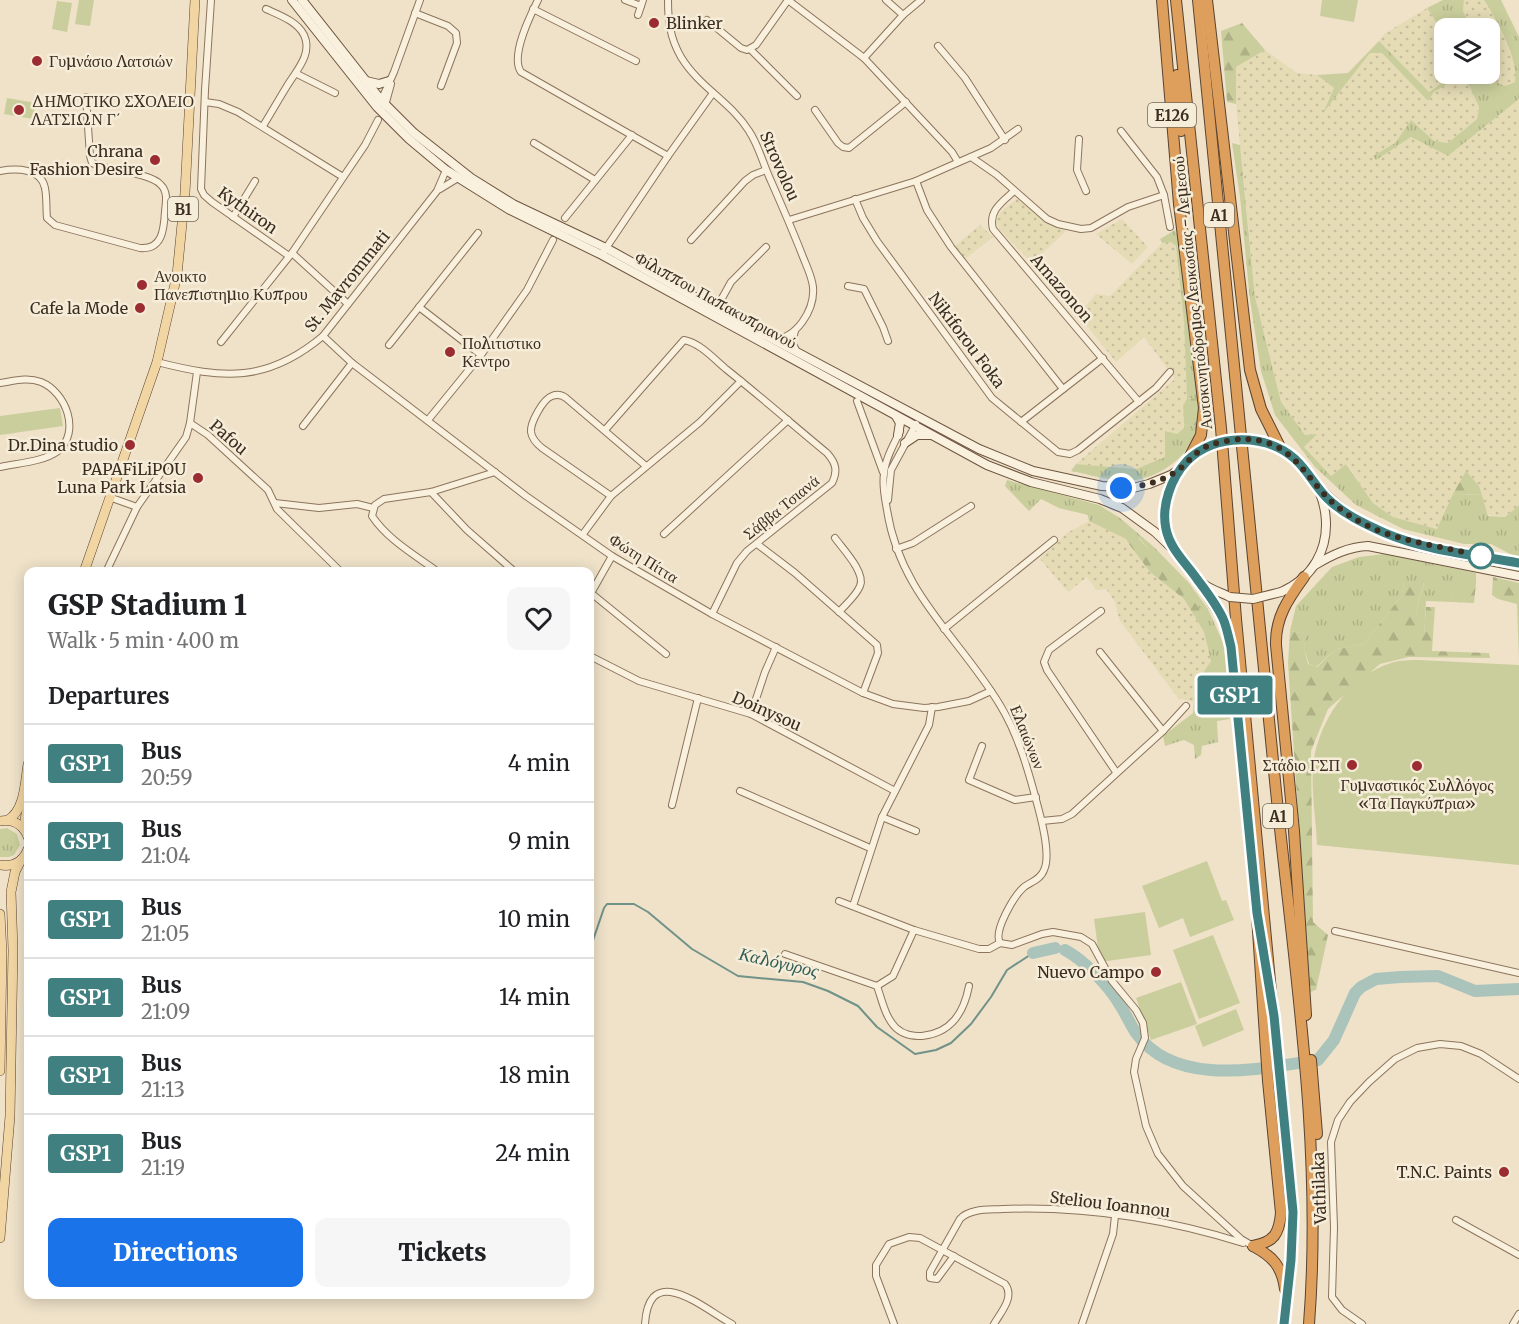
<!DOCTYPE html>
<meta charset="utf-8">
<style>
:root{--surface:#fff;--page:#f6f6f6;--text:#202124;--muted:#757577;--line:#e0e0e0;--accent:#1a73e8}
body{margin:0;font-family:Merriweather,serif;background:var(--page);color:var(--text);height:100vh;display:flex;flex-direction:column;font-size:22px;white-space:nowrap}
*{box-sizing:border-box;margin:0}
p{font-size:20px;color:var(--muted)}
.icon{flex:none;width:33px;height:33px;fill:none;stroke:currentColor;stroke-width:2;stroke-linecap:round;stroke-linejoin:round}
.map{position:relative;flex:1;overflow:hidden}
.details{position:absolute;left:24px;top:567px;width:570px;height:732px;display:flex;flex-direction:column;background:var(--surface);border-radius:12px;box-shadow:0 3px 15px #0003}
.details>*{flex:none}
.badge{padding:0 12px;border-radius:4px;font-size:21px;line-height:39px}
.fabs{position:absolute;left:1434px;top:18px;display:grid;gap:12px}
.fabs a{display:grid;place-items:center;width:66px;height:66px;border-radius:12px;background:var(--surface);box-shadow:0 3px 15px #0003;font-size:30px}
.you{position:absolute;width:30px;height:30px;margin:-15px;border:4px solid #fff;border-radius:50%;background:#1a73e8;box-shadow:0 0 0 9px #1a73e833}
.map>.badge{position:absolute;translate:-50% -50%;box-shadow:0 0 0 3px #fff}
h2{padding:0 24px;font-size:22px;line-height:54px}
.round{display:grid;place-items:center;flex:none;width:63px;height:63px;border-radius:12px;background:var(--page)}
.headline{display:flex;align-items:center;justify-content:space-between;height:102px;padding:0 24px}
h1{font-size:28px;font-weight:800;line-height:45px}
.action{display:flex;gap:12px;margin-top:auto;padding:12px 24px}
.action a{flex:1;height:69px;border-radius:12px;background:var(--accent);color:#fff;font-size:24px;font-weight:800;line-height:69px;text-align:center}
.action a+a{background:var(--page);color:var(--text)}
ul{padding:0;list-style:none}
li{display:flex;align-items:center;gap:18px;height:78px;padding:0 24px;border-top:2px solid var(--line)}
li div{flex:1}
li b{display:block;font-size:22px}
li em{font-style:normal}
li .badge{min-width:66px;font-weight:700;text-align:center}
.map>svg:first-child{display:block}
.farmland{fill:url(#farmland-dots)}
.grass{fill:url(#grass-tufts)}
.forest{fill:url(#forest-firs)}
.park{fill:#cace9c}
.lines{fill:none;stroke-linecap:round;stroke-linejoin:round}
.stream{stroke:#709288;stroke-width:2}
.river{stroke:#aac3bb;stroke-width:12}
.minor-casing{stroke:#8c745d;stroke-width:8}
.secondary-casing{stroke:#6e5540;stroke-width:10}
.primary-casing{stroke:#5a4331;stroke-width:10}
.motorway-casing{stroke:#5a4331;stroke-width:12}
.minor{stroke:#f9f0dd;stroke-width:6}
.secondary{stroke:#f9f0dd;stroke-width:8}
.primary{stroke:#f1d5a2;stroke-width:9}
.motorway{stroke:#dd9f5b;stroke-width:10}
.secondary-bridge-casing{stroke:#6e5540;stroke-width:10;stroke-linecap:butt}
.secondary-bridge{stroke:#f9f0dd;stroke-width:8}
.line-casing{stroke:#fff;stroke-width:14}
.line{stroke:#408080;stroke-width:9}
.walk{stroke:#3c2d21;stroke-width:6;stroke-dasharray:0 10.8}
.poi-dot{fill:#9b2d32;stroke:#f6edd9;stroke-width:2}
.stop-dot{fill:#fff;stroke:#408080;stroke-width:3}
.labels{text-anchor:middle;dominant-baseline:central;stroke-width:5;stroke-linejoin:round;paint-order:stroke}
.shield{fill:#f6edd9;stroke:#746758;stroke-width:1.5}
.shield-label{font-size:15px;font-weight:bold;fill:#3c2d21}
.poi-label{font-size:16px;fill:#3c2d21;stroke:#f6edd9;text-anchor:end}
.street-label{font-size:16px;fill:#3c2d21;stroke:#f6edd9}
.water-label{font-size:18px;font-style:italic;fill:#305c57;stroke:#f6edd9}
</style>
<div class="map">
<svg width="1519" height="1324" viewBox="0 0 1519 1324">
<defs>
<pattern id="farmland-dots" width="8" height="8" patternUnits="userSpaceOnUse" patternTransform="scale(1.5)"><rect width="8" height="8" fill="#e5dcb6"/><path d="M2 2h.1M6 6h.1" fill="none" stroke="#c5bd9c" stroke-width="1.8" stroke-linecap="round"/></pattern>
<pattern id="grass-tufts" width="24" height="20" patternUnits="userSpaceOnUse" patternTransform="scale(1.5)"><rect width="24" height="20" fill="#cace9c"/><path d="M3 7l-1-3M5 7V3M7 7l1-3M15 17l-1-3M17 17v-4M19 17l1-3" fill="none" stroke="#aeb186"/></pattern>
<pattern id="forest-firs" width="22" height="20" patternUnits="userSpaceOnUse" patternTransform="scale(1.5)"><rect width="22" height="20" fill="#cace9c"/><path d="M5 1l3.5 6h-7zM16 11l3.5 6h-7z" fill="#aeb186"/></pattern>
</defs>
<rect width="100%" height="100%" fill="#efe2c9"/>
<g class="farmland">
<polygon points="1464,0 1484,0 1508,38 1517,65 1519,75 1515,82 1505,86 1496,82 1490,68 1490,28 1471,28 1463,11"/>
<polygon points="1427,8 1444,34 1444,74 1455,74 1429,93 1379,41 1384,34"/>
<polygon points="1265,50 1297,73 1317,75 1334,88 1324,110 1370,53 1382,53 1428,100 1434,92 1454,80 1468,83 1479,107 1477,119 1448,143 1434,141 1411,120 1395,143 1373,156 1411,137 1448,156 1519,99 1519,505 1505,517 1488,515 1479,486 1466,472 1437,529 1393,517 1373,503 1347,464 1331,476 1303,447 1316,434 1305,435 1281,402 1255,297 1236,104 1236,67"/>
<polygon points="1017,199 1022,200 1050,224 1066,231 1032,263 999,229 996,220 1001,211"/>
<polygon points="1122,219 1148,247 1132,264 1096,234"/>
<polygon points="980,225 993,237 965,259 955,246"/>
<polygon points="1171,241 1176,246 1184,322 1187,398 1183,406 1184,428 1177,434 1165,457 1136,469 1076,464 1175,379 1144,337 1116,362 1078,315 1096,294 1110,296 1162,243"/>
<polygon points="1089,521 1126,539 1150,572 1184,599 1204,632 1211,661 1195,685 1195,702 1178,698 1120,621 1114,600 1106,589 1096,590 1087,577 1068,592 1040,559 1067,533"/>
</g>
<g class="grass">
<polygon points="1443,0 1464,0 1463,11 1471,28 1444,28 1444,34 1427,8"/>
<path d="M1484 0H1501L1519 37V99L1448 156 1411 137 1376 160 1373 156 1395 143 1411 120 1434 141 1448 143 1477 119 1479 107 1468 83 1454 80 1434 92 1428 101 1382 53H1370L1323 113 1334 88 1317 75 1348 73 1379 41 1429 92 1455 74H1490V68L1496 82 1505 86 1515 82C1519 59 1497 20 1484 0Z"/>
<polygon points="1240,197 1245,198 1255,297 1281,402 1305,435 1317,434 1304,447 1331,476 1346,464 1373,503 1393,517 1437,529 1453,494 1482,495 1488,516 1505,517 1519,505 1519,556 1512,555 1491,544 1464,544 1403,529 1356,505 1315,467 1275,415 1261,371 1250,300"/>
<polygon points="1175,230 1178,237 1200,400 1187,398 1184,322 1176,246 1171,242 1162,243 1160,239"/>
<path d="M1184 424 1189 426 1199 425C1193 451 1166 474 1140 479 1119 484 1092 475 1071 471L1076 464 1136 469 1165 457V431L1177 434 1184 428Z"/>
<polygon points="1007,480 1099,505 1120,518 1154,547 1189,583 1208,609 1225,647 1230,719 1217,721 1218,742 1202,746 1201,755 1195,759 1194,745 1184,740 1165,746 1163,736 1193,713 1195,685 1211,661 1204,632 1195,617 1200,609 1139,538 1129,544 1126,539 1089,521 1088,515 1059,508 1041,499 1029,511 1005,486"/>
<polygon points="1385,554 1476,573 1476,583 1452,583 1453,602 1426,601 1424,636 1416,612 1424,583 1404,582 1402,595 1364,644 1336,649 1316,667 1309,664 1304,649 1305,634 1290,631 1296,606 1332,567 1359,557"/>
<polygon points="7,828 17,834 20,845 14,855 9,857 0,857 0,829"/>
</g>
<g class="forest">
<polygon points="1242,23 1265,50 1236,67 1236,104 1227,102 1221,31"/>
<polygon points="1232,143 1240,145 1245,198 1240,197"/>
<polygon points="1187,398 1200,400 1199,425 1189,426 1184,424 1183,406"/>
<polygon points="1466,471 1479,486 1482,495 1453,494"/>
<polygon points="1138,538 1163,564 1200,609 1195,617 1184,599 1150,572 1129,544"/>
<polygon points="1493,577 1519,583 1519,660 1517,604 1498,599 1492,595"/>
<polygon points="1404,582 1424,582 1416,612 1424,634 1426,607 1435,607 1432,651 1489,653 1490,658 1409,657 1380,664 1328,709 1311,751 1313,922 1328,935 1316,990 1310,992 1288,663 1290,631 1306,634 1304,649 1308,664 1317,667 1336,649 1364,644 1402,595"/>
<polygon points="1451,583 1476,583 1474,603 1453,602"/>
</g>
<g class="park">
<polygon points="79,0 94,0 90,26 75,24"/>
<polygon points="1322,0 1358,0 1354,22 1320,16"/>
<polygon points="57,1 72,3 67,32 52,29"/>
<polygon points="7,98 36,103 33,119 4,114"/>
<polygon points="60,408 63,426 0,435 0,416"/>
<path d="M1419 660 1519 665V865L1317 845C1316 816 1309 782 1315 753 1324 714 1352 675 1391 663 1400 660 1410 660 1419 660Z"/>
<polygon points="1207,861 1222,901 1226,900 1234,920 1190,937 1183,918 1159,928 1142,886"/>
<polygon points="1145,912 1151,955 1100,962 1094,919"/>
<polygon points="1213,935 1240,1003 1199,1019 1173,950"/>
<polygon points="1181,982 1197,1024 1151,1040 1136,998"/>
<polygon points="1236,1009 1244,1030 1203,1047 1195,1026"/>
</g>
<g class="lines">
<g class="stream">
<polyline points="590,949 604,908 607,904 634,904 648,912 692,949 738,976 803,982 828,991 858,1006 877,1027 915,1054 936,1050 951,1043 971,1024 991,997 1007,970 1033,953"/>
<polyline points="25,1088 28,1085"/>
</g>
<g class="river">
<path d="M1065 950C1084 960 1109 986 1120 1005 1126 1014 1130 1024 1136 1033 1176 1089 1262 1068 1318 1060L1334 1040 1355 993 1361 987 1376 979 1400 977 1438 976 1475 991 1519 989"/>
<polyline points="1033,953 1055,948"/>
</g>
<defs>
<g id="minor">
<polyline points="211,0 205,90 201,189 204,195 212,202 289,256"/>
<path d="M538 0C530 16 510 56 521 72L668 156"/>
<polyline points="625,0 641,6"/>
<path d="M668 0C668 21 670 38 681 57 699 87 731 102 749 131 759 146 763 164 771 181 782 206 793 231 803 257 807 267 812 277 813 287 815 310 796 340 772 339"/>
<polyline points="788,0 864,58 952,152 958,162"/>
<polyline points="886,0 903,15"/>
<polyline points="533,9 636,61"/>
<polyline points="415,13 448,26 456,33 457,43 441,86"/>
<polyline points="638,15 643,0"/>
<polyline points="707,20 741,48 747,50 756,45 788,0"/>
<polyline points="938,46 965,78 1005,140"/>
<polyline points="750,49 797,96"/>
<polyline points="864,58 903,15 921,0"/>
<polyline points="297,74 335,93"/>
<polyline points="205,102 219,104 238,112 343,177"/>
<polyline points="380,103 394,72 420,0"/>
<polyline points="385,106 391,84"/>
<polyline points="815,110 838,143 843,147 849,148 906,102"/>
<path d="M263 126C271 113 279 99 287 86 296 71 313 54 304 35 297 21 279 15 266 9"/>
<polyline points="1121,131 1157,177 1164,195 1170,227"/>
<polyline points="1079,139 1077,170 1086,191"/>
<polyline points="534,143 595,180"/>
<polyline points="971,157 997,175 1047,219 1058,224 1081,229 1091,228 1128,207 1164,195"/>
<path d="M0 171C16 168 41 168 45 188 47 198 46 208 47 218L55 225 140 248C163 250 164 228 165 211 166 202 168 192 161 185 152 174 113 170 99 166L92 163 90 156 86 97"/>
<polyline points="916,181 927,210 951,247 1063,389"/>
<polyline points="440,189 458,178"/>
<path d="M1014 191C1002 202 988 211 993 229L1139 402"/>
<polyline points="855,199 863,218 877,241 992,398 1058,452 1070,454 1078,450 1156,388 1170,372"/>
<polyline points="233,217 255,181"/>
<polyline points="565,218 632,135"/>
<polyline points="789,220 916,181 991,148 1018,129"/>
<polyline points="691,240 745,181 753,175 766,170"/>
<polyline points="604,251 668,156 713,93"/>
<polyline points="292,253 348,304"/>
<polyline points="848,286 864,289 883,327 888,341"/>
<polyline points="419,307 481,355"/>
<polyline points="716,309 731,282 766,247"/>
<polyline points="795,331 792,342 797,352"/>
<polyline points="323,336 352,363 526,496 612,556 712,614 863,693 893,704 924,708 938,707 969,701 991,691"/>
<polyline points="221,342 292,253 365,145 378,120"/>
<polyline points="389,345 478,233"/>
<path d="M157 362C223 379 267 383 323 336L437 191 446 170"/>
<path d="M0 383C14 381 27 377 41 382 66 392 81 432 58 451 43 462 18 463 0 467"/>
<polyline points="857,401 883,472"/>
<polyline points="428,420 481,355 527,290 553,240"/>
<polyline points="1021,422 1103,358"/>
<polyline points="190,423 208,435 268,490 277,509 341,572"/>
<polyline points="303,426 352,363"/>
<path d="M605 430 684 340C700 343 714 359 726 369 760 396 793 425 827 453 836 463 838 471 832 483L747 551 737 563 712 614"/>
<path d="M900 431C894 444 885 459 884 474 882 486 885 498 887 510 900 594 959 637 1000 705 1019 736 1029 773 1038 807 1042 822 1051 856 1044 870 1041 879 1031 882 1024 887 1014 896 993 931 1000 943"/>
<polyline points="431,492 467,530 515,572"/>
<path d="M611 496 542 448C537 444 532 439 531 432 530 423 543 399 552 396 557 394 562 395 566 398L646 466"/>
<polyline points="109,497 137,507"/>
<polyline points="888,500 891,470 916,424"/>
<polyline points="275,503 319,508 357,504 373,508"/>
<polyline points="583,534 611,496 700,422 741,381"/>
<polyline points="664,534 788,420"/>
<path d="M835 538C843 549 866 573 860 586 856 596 846 604 839 612"/>
<polyline points="757,544 795,573 877,645 878,653 863,693"/>
<polyline points="896,549 913,543 971,506"/>
<polyline points="106,572 137,507 186,437 190,423 197,372"/>
<path d="M438 572C415 555 388 540 372 516L375 505 384 499 431 492 495 472"/>
<polyline points="591,593 666,654"/>
<polyline points="590,595 612,556"/>
<polyline points="1101,611 1049,650 1044,662 1047,670 1116,772"/>
<polyline points="944,629 1054,540"/>
<polyline points="1100,652 1163,731"/>
<polyline points="590,656 639,681 751,714 895,791"/>
<polyline points="751,714 765,672 776,647"/>
<polyline points="982,746 969,780 1015,800 1036,797"/>
<polyline points="740,791 870,848"/>
<polyline points="672,805 698,698"/>
<polyline points="882,817 916,831"/>
<polyline points="1042,821 1062,819 1072,814 1163,731 1186,706"/>
<polyline points="839,901 914,930 979,949 989,949 1000,943"/>
<polyline points="853,906 882,817 929,725 932,707"/>
<polyline points="1335,931 1519,973"/>
<polyline points="1000,943 1012,945 1042,934 1053,932 1081,937 1092,944 1112,981 1136,1010 1143,1023 1145,1038 1136,1059 1134,1072 1146,1126 1158,1154 1183,1186 1241,1239 1253,1246"/>
<polyline points="785,954 877,986 893,976 914,930"/>
<path d="M877 986C882 1000 885 1017 896 1028 904 1035 912 1036 922 1036 952 1033 964 1012 969 986"/>
<polyline points="1456,1220 1519,1255"/>
<path d="M954 1256 937 1279 930 1278V1272L960 1219C970 1208 990 1210 1003 1209 1084 1206 1166 1219 1243 1243"/>
<path d="M645 1324C649 1260 703 1308 732 1324"/>
<path d="M894 1324 876 1276V1265L889 1244 909 1237 920 1238 1005 1284C1015 1297 1001 1312 994 1324"/>
<polyline points="1082,1324 1113,1234 1115,1216"/>
<polyline points="1362,1324 1342,1310 1332,1297 1334,1227 1331,1142 1338,1120 1350,1102 1369,1082 1395,1059 1417,1048 1440,1044 1461,1046 1481,1054 1519,1079"/>
<polyline points="1513,1324 1519,1314"/>
</g>
<g id="secondary">
<polyline points="292,0 377,107 409,139 446,170 510,210 602,255 987,465 1031,482 1100,499 1122,508 1155,532 1177,553"/>
<polyline points="302,0 381,100 414,133 471,178 513,204 606,248 744,324 979,449 1033,471 1102,486 1133,488 1149,484 1171,475 1183,467"/>
<polyline points="366,81 379,84 389,81"/>
<polyline points="896,416 900,423 898,435"/>
<polyline points="905,443 917,435 930,435"/>
<path d="M1277 448C1337 476 1346 564 1281 592"/>
<polyline points="1190,459 1203,448 1214,445"/>
<path d="M1180 471C1152 509 1168 559 1205 585 1212 590 1222 593 1230 597"/>
<path d="M1312 478C1363 545 1442 548 1519 563"/>
<path d="M1315 565C1332 555 1348 547 1368 546L1519 576"/>
</g>
<g id="primary">
<polyline points="84,572 157,362 177,275 185,193 195,0"/>
<path d="M8 820C25 810 25 782 28 764"/>
<path d="M0 821C13 819 23 824 28 837"/>
<polyline points="27,832 25,819 28,805"/>
<path d="M0 865C13 867 23 862 28 849"/>
<polyline points="0,914 2,953 0,1071"/>
<polyline points="0,1238 10,1116 13,950 11,892 15,872 21,860"/>
</g>
<g id="motorway">
<polyline points="1162,0 1179,204 1204,408 1201,435 1187,462"/>
<polyline points="1176,0 1221,428 1236,619 1273,1013"/>
<path d="M1198 0C1224 264 1250 528 1276 791 1294 968 1323 1146 1309 1324"/>
<polyline points="1207,0 1250,370 1261,409 1281,449"/>
<polyline points="1177,75 1181,131"/>
<path d="M1304 577C1288 599 1275 618 1276 645L1294 831 1306 1015"/>
<polyline points="1198,580 1224,620 1231,647 1252,864"/>
<polyline points="1272,1008 1293,1212 1291,1260 1284,1324"/>
<polyline points="1311,1060 1317,1134"/>
<path d="M1253 1246C1274 1242 1279 1234 1281 1213L1268 1081 1257 916"/>
<path d="M1253 1246C1272 1256 1282 1266 1285 1289"/>
</g>
</defs>
<use href="#minor" class="minor-casing"/>
<use href="#secondary" class="secondary-casing"/>
<use href="#primary" class="primary-casing"/>
<use href="#motorway" class="motorway-casing"/>
<use href="#minor" class="minor"/>
<use href="#secondary" class="secondary"/>
<use href="#primary" class="primary"/>
<use href="#motorway" class="motorway"/>
<defs>
<g id="secondary-bridge">
<path d="M1214 445C1232 439 1251 437 1269 444"/>
<polyline points="1230,597 1253,599 1281,592"/>
</g>
</defs>
<use href="#secondary-bridge" class="secondary-bridge-casing"/>
<use href="#secondary-bridge" class="secondary-bridge"/>
</g>
<g class="lines">
<defs>
<path id="line" d="M1284 1324 1291 1260 1293 1212 1274 1016 1257 913 1231 647C1229 639 1227 629 1224 621 1218 606 1206 591 1197 579 1186 563 1170 549 1166 529 1161 506 1171 478 1187 461 1215 433 1266 433 1295 459 1308 471 1315 486 1327 498 1343 514 1365 524 1385 533 1427 551 1475 555 1519 563"/>
</defs>
<use href="#line" class="line-casing"/>
<use href="#line" class="line"/>
<path class="walk" d="M1121 488C1142 487 1165 481 1181 468 1188 462 1194 454 1202 449 1211 443 1230 440 1241 439 1296 438 1304 481 1339 508 1383 542 1430 543 1481 556"/>
</g>
<g class="poi-dot">
<circle cx="654" cy="23" r="6"/>
<circle cx="37" cy="61" r="6"/>
<circle cx="19" cy="110" r="6"/>
<circle cx="155" cy="160" r="6"/>
<circle cx="142" cy="285" r="6"/>
<circle cx="140" cy="308" r="6"/>
<circle cx="450" cy="352" r="6"/>
<circle cx="130" cy="445" r="6"/>
<circle cx="198" cy="478" r="6"/>
<circle cx="1352" cy="765" r="6"/>
<circle cx="1417" cy="766" r="6"/>
<circle cx="1156" cy="972" r="6"/>
<circle cx="1504" cy="1172" r="6"/>
</g>
<circle class="stop-dot" cx="1481" cy="556" r="12"/>
<g class="labels">
<g class="shield">
<rect x="1148" y="103" width="48" height="24" rx="4.5"/>
<rect x="168" y="197" width="30" height="24" rx="4.5"/>
<rect x="1204" y="203" width="30" height="24" rx="4.5"/>
<rect x="1263" y="804" width="30" height="24" rx="4.5"/>
</g>
<g class="shield-label">
<text x="1172" y="115">E126</text>
<text x="183" y="209">B1</text>
<text x="1219" y="215">A1</text>
<text x="1278" y="816">A1</text>
</g>
<g class="poi-label">
<text x="666" y="23" text-anchor="start">Blinker</text>
<text x="49" y="61" text-anchor="start">Γυμνάσιο Λατσιών</text>
<text x="31" y="101" text-anchor="start">ΔΗΜΟΤΙΚΟ ΣΧΟΛΕΙΟ<tspan x="31" dy="18">ΛΑΤΣΙΩΝ Γ΄</tspan></text>
<text x="143" y="151">Chrana<tspan x="143" dy="18">Fashion Desire</tspan></text>
<text x="154" y="276" text-anchor="start">Ανοικτο<tspan x="154" dy="18">Πανεπιστημιο Κυπρου</tspan></text>
<text x="128" y="308">Cafe la Mode</text>
<text x="462" y="343" text-anchor="start">Πολιτιστικο<tspan x="462" dy="18">Κεντρο</tspan></text>
<text x="118" y="445">Dr.Dina studio</text>
<text x="186" y="469">PAPAFiLiPOU<tspan x="186" dy="18">Luna Park Latsia</tspan></text>
<text x="1340" y="765">Στάδιο ΓΣΠ</text>
<text x="1417" y="785" text-anchor="middle">Γυμναστικός Συλλόγος<tspan x="1417" dy="18">«Τα Παγκύπρια»</tspan></text>
<text x="1144" y="972">Nuevo Campo</text>
<text x="1492" y="1172">T.N.C. Paints</text>
</g>
<g class="street-label">
<text transform="translate(780 166) rotate(66)">Strovolou</text>
<text transform="translate(248 210) rotate(35)">Kythiron</text>
<text transform="translate(347 281) rotate(-51)">St. Mavrommati</text>
<text transform="translate(1062 288) rotate(49)">Amazonon</text>
<text transform="translate(1192 293) rotate(-96)">Αυτοκινητόδρομος Λευκωσίας - Λεμεσού</text>
<text transform="translate(716 300) rotate(29)">Φίλιππου Παπακυπριανού</text>
<text transform="translate(967 340) rotate(53)">Nikiforou Foka</text>
<text transform="translate(229 437) rotate(41)">Pafou</text>
<text transform="translate(781 507) rotate(-39)">Σάββα Τσιανά</text>
<text transform="translate(644 558) rotate(32)">Φώτη Πίττα</text>
<text transform="translate(767 711) rotate(24)">Doinysou</text>
<text transform="translate(1028 737) rotate(68)">Ελαιώνων</text>
<text transform="translate(1319 1188) rotate(-92)">Vathilaka</text>
<text transform="translate(1110 1204) rotate(7)">Steliou Ioannou</text>
</g>
<g class="water-label">
<text transform="translate(779 962) rotate(13)">Καλόγυρος</text>
</g>
</g>
</svg>
<div class="fabs">
<a><svg class="icon" aria-label="layers" viewBox="0 0 24 24"><path d="M12 4l9 5-9 5-9-5zM3 14l9 5 9-5"/></svg></a>
</div>
<div class="you" style="left:1121px;top:488px"></div>
<b class="badge" style="left:1235px;top:695px;background:#408080;color:#fff">GSP1</b>
<section class="details">
<div class="headline"><div><h1>GSP Stadium 1</h1><p>Walk · 5 min · 400 m</p></div><a class="round"><svg class="icon" aria-label="heart" viewBox="0 0 24 24"><path d="M12 20l-8-8c-3-5 5-10 8-4 3-6 11-1 8 4z"/></svg></a></div>
<h2>Departures</h2>
<ul>
<li><span class="badge" style="background:#408080;color:#fff">GSP1</span><div><b>Bus</b><p>20:59</p></div><em>4 min</em></li>
<li><span class="badge" style="background:#408080;color:#fff">GSP1</span><div><b>Bus</b><p>21:04</p></div><em>9 min</em></li>
<li><span class="badge" style="background:#408080;color:#fff">GSP1</span><div><b>Bus</b><p>21:05</p></div><em>10 min</em></li>
<li><span class="badge" style="background:#408080;color:#fff">GSP1</span><div><b>Bus</b><p>21:09</p></div><em>14 min</em></li>
<li><span class="badge" style="background:#408080;color:#fff">GSP1</span><div><b>Bus</b><p>21:13</p></div><em>18 min</em></li>
<li><span class="badge" style="background:#408080;color:#fff">GSP1</span><div><b>Bus</b><p>21:19</p></div><em>24 min</em></li>
</ul>
<div class="action"><a>Directions</a><a>Tickets</a></div>
</section>
</div>
